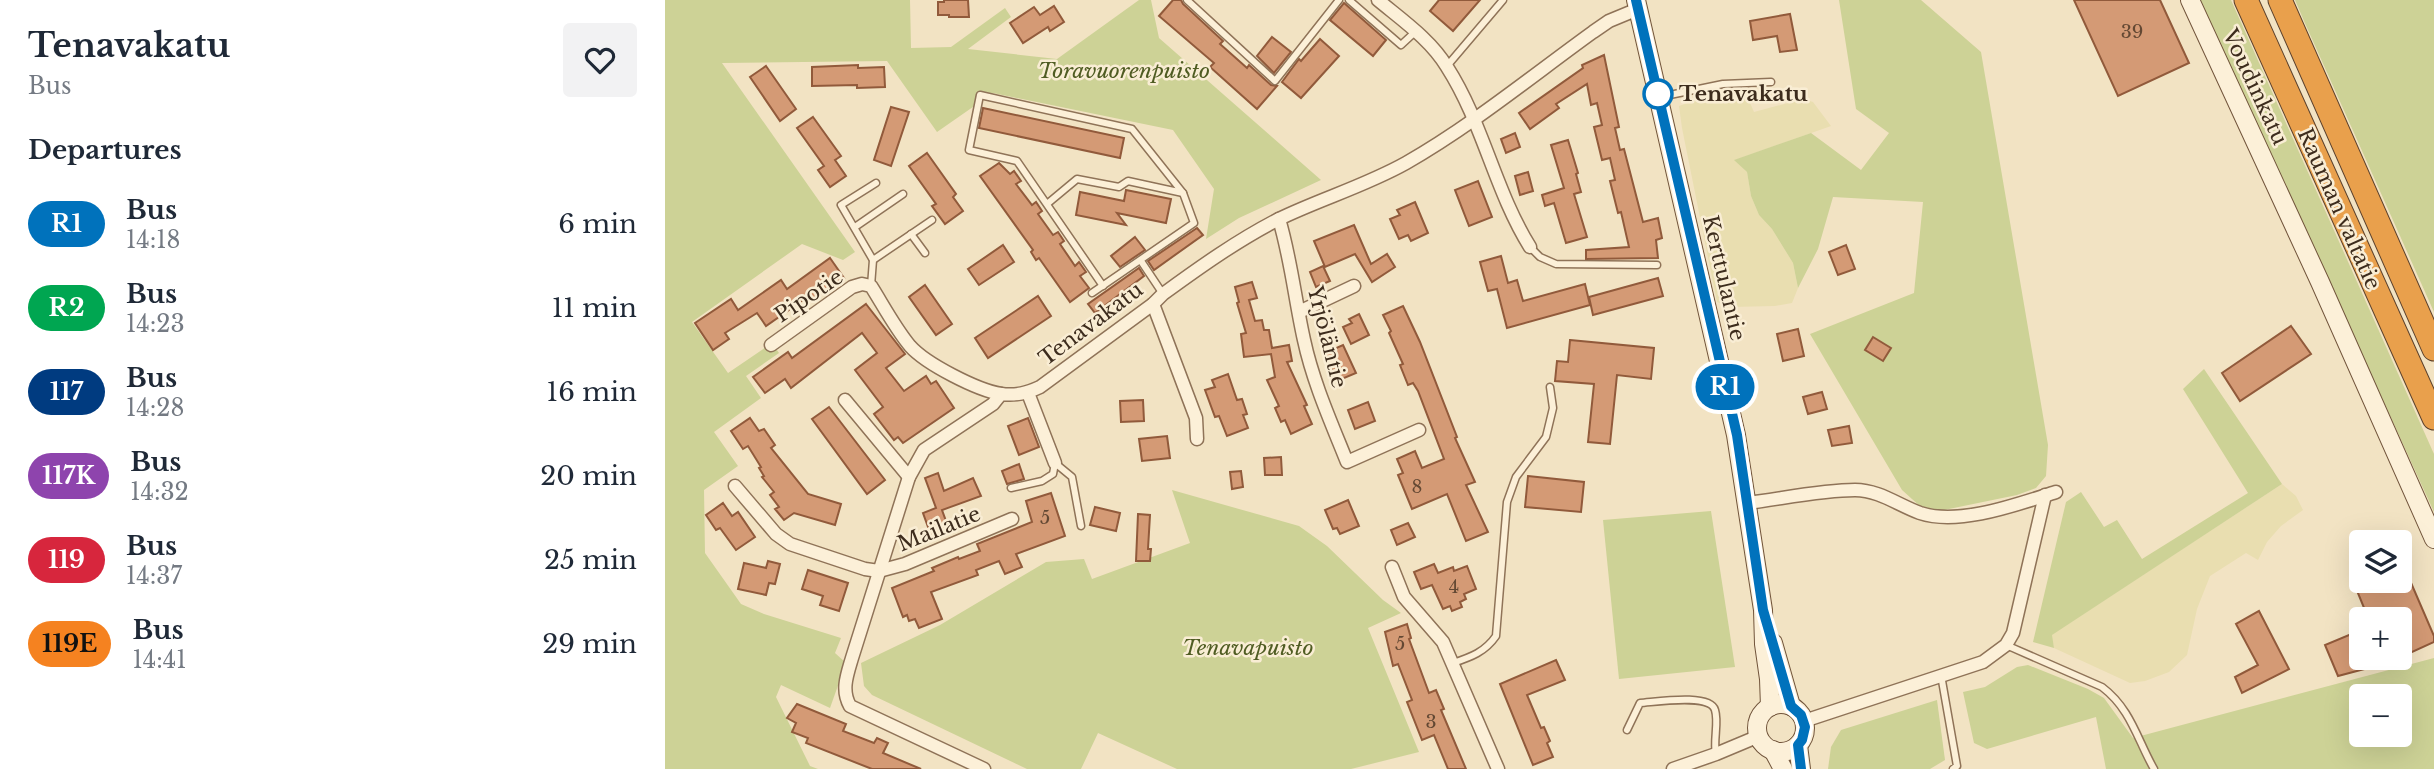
<!DOCTYPE html>
<meta charset="utf-8">
<style>
:root{--surface:#fff;--page:#f2f2f3;--text:#1f2937;--muted:#747a83}
body{margin:0;font-family:"Libre Baskerville",serif;background:var(--page);color:var(--text);height:100vh;display:flex;flex-direction:column;font-size:26px;white-space:nowrap}
*{box-sizing:border-box;margin:0}
p{font-size:23px;color:var(--muted)}
.icon{flex:none;width:38px;height:38px;fill:none;stroke:currentColor;stroke-width:2;stroke-linecap:round;stroke-linejoin:round}
.map{position:relative;flex:1;overflow:hidden}
.sheet{display:flex;flex-direction:column;background:var(--surface);width:665px}
.sheet>*{flex:none}
.badge{padding:0 14px;border-radius:23px;font-size:24px;line-height:46px}
.controls{position:absolute;left:1684px;top:530px;display:grid;gap:14px}
.controls a{display:grid;place-items:center;width:63px;height:63px;border-radius:7px;background:var(--surface);box-shadow:0 7px 28px #0002;font-size:35px}
.map>.badge{position:absolute;translate:-50% -50%;box-shadow:0 0 0 4px #fff}
h2{padding:0 28px;font-size:26px;line-height:63px}
.round{display:grid;place-items:center;flex:none;width:74px;height:74px;border-radius:7px;background:var(--page)}
.headline{display:flex;align-items:center;justify-content:space-between;height:119px;padding:0 28px}
h1{font-size:33px;font-weight:700;line-height:52px}
ul{padding:0;list-style:none}
li{display:flex;align-items:center;gap:21px;height:84px;padding:0 28px}
li div{flex:1}
li b{display:block;font-size:26px}
li em{font-style:normal}
li .badge{min-width:77px;font-weight:700;text-align:center}
main{display:flex;flex:1;min-height:0}
.map>svg:first-child{display:block}
.farmland{fill:#e9deb0}
.green{fill:#cdd296;fill-rule:evenodd}
.building{fill:#d49a75;stroke:#915a3b;stroke-width:2}
.lines{fill:none;stroke-linecap:round;stroke-linejoin:round}
.lane-casing{stroke:#8f7358;stroke-width:9}
.street-casing{stroke:#8f7358;stroke-width:15}
.secondary-casing{stroke:#71543b;stroke-width:20}
.highway-casing{stroke:#5c412c;stroke-width:25}
.lane{stroke:#fcf0d8;stroke-width:6}
.street{stroke:#fcf0d8;stroke-width:12}
.secondary{stroke:#fcf0d8;stroke-width:18}
.highway{stroke:#e9a04c;stroke-width:23}
.line-casing{stroke:#fff;stroke-width:16}
.line{stroke:#0072bc;stroke-width:10}
.stop-dot{fill:#fff;stroke:#0072bc;stroke-width:3.5}
.labels{text-anchor:middle;dominant-baseline:central;stroke-width:5;stroke-linejoin:round;paint-order:stroke}
.number-label{font-size:18px;fill:#634833}
.park-label{font-size:21px;font-style:italic;fill:#4f5c22;stroke:#f9edd4}
.street-label{font-size:21px;fill:#3d2c1d;stroke:#f9edd4}
.stop-label{font-size:21px;font-weight:bold;fill:#3d2c1d;stroke:#f9edd4;text-anchor:start}
</style>
<main>
<section class="sheet">
<div class="headline"><div><h1>Tenavakatu</h1><p>Bus</p></div><a class="round"><svg class="icon" aria-label="heart" viewBox="0 0 24 24"><path d="M12 20l-8-8c-3-5 5-10 8-4 3-6 11-1 8 4z"/></svg></a></div>
<h2>Departures</h2>
<ul>
<li><span class="badge" style="background:#0072bc;color:#fff">R1</span><div><b>Bus</b><p>14:18</p></div><em>6 min</em></li>
<li><span class="badge" style="background:#00a651;color:#fff">R2</span><div><b>Bus</b><p>14:23</p></div><em>11 min</em></li>
<li><span class="badge" style="background:#003b80;color:#fff">117</span><div><b>Bus</b><p>14:28</p></div><em>16 min</em></li>
<li><span class="badge" style="background:#8e44ad;color:#fff">117K</span><div><b>Bus</b><p>14:32</p></div><em>20 min</em></li>
<li><span class="badge" style="background:#d7263d;color:#fff">119</span><div><b>Bus</b><p>14:37</p></div><em>25 min</em></li>
<li><span class="badge" style="background:#f58220;color:#111">119E</span><div><b>Bus</b><p>14:41</p></div><em>29 min</em></li>
</ul>
</section>
<div class="map">
<svg width="1769" height="769" viewBox="0 0 1769 769">
<rect width="100%" height="100%" fill="#f2e3c3"/>
<g class="farmland">
<polygon points="1079,89 1089,112 1138,99 1148,102 1166,126 1070,160 1082,172 1086,196 1094,215 1107,229 1128,263 1133,288 1127,303 1110,306 1066,307 1052,302 1017,128 1014,106 1056,91"/>
<polygon points="1617,484 1631,496 1638,510 1616,526 1602,542 1593,560 1581,553 1545,576 1532,609 1522,655 1504,672 1480,681 1465,683 1389,648 1386,635"/>
</g>
<g class="green">
<polygon points="0,0 245,0 246,48 286,47 340,8 346,17 303,49 392,59 474,0 486,0 494,38 656,180 574,218 541,239 549,189 508,130 328,93 272,132 222,61 57,63 190,252 178,260 137,244 27,322 63,373 107,343 114,353 81,376 96,398 49,432 73,466 39,490 40,553 76,604 99,614 176,638 170,653 181,663 165,708 116,685 111,697 145,766 153,769 0,769"/>
<polygon points="1174,0 1256,0 1316,52 1383,445 1381,476 1371,488 1352,495 1279,510 1257,508 1237,490 1145,334 1249,293 1258,202 1168,197 1153,249 1133,288 1128,263 1107,229 1094,215 1086,196 1082,172 1069,160 1146,133 1196,170 1224,133 1191,109"/>
<polygon points="1535,0 1566,0 1769,454 1769,512"/>
<polygon points="1630,0 1769,0 1769,312 1639,21"/>
<polygon points="1539,369 1617,484 1387,635 1389,648 1368,642 1401,502 1416,492 1439,527 1452,520 1477,559 1583,493 1518,389"/>
<polygon points="507,490 634,526 662,546 718,600 736,613 703,628 754,752 686,769 512,769 433,733 416,769 362,769 207,695 199,686 196,663 275,625 381,562 419,559 427,579 525,543"/>
<polygon points="1046,511 1070,667 954,679 938,520"/>
<path d="M1769 658V769H1441L1431 717 1322 749 1309 743 1298 692 1320 687 1352 667 1363 665 1423 689 1439 698 1468 738ZM1696 696H1734V735H1696Z"/>
<polygon points="1272,700 1280,760 1265,769 1163,769 1166,747 1176,730"/>
</g>
<g class="building">
<polygon points="279,0 303,0 304,17 284,17 284,15 273,15 273,2 279,2"/>
<polygon points="508,0 516,0 518,4 558,41 555,44 582,68 584,65 606,85 612,86 592,109 545,67 549,63 494,16"/>
<polygon points="774,0 815,0 788,31 765,11"/>
<polygon points="1409,0 1495,0 1524,63 1453,96"/>
<polygon points="679,3 721,40 708,56 665,20"/>
<polygon points="389,6 399,22 385,31 383,27 358,43 345,23 369,7 375,15"/>
<polygon points="1125,14 1132,50 1115,52 1112,36 1088,40 1085,21"/>
<polygon points="607,37 626,52 609,73 592,56"/>
<polygon points="655,39 674,56 636,98 617,82 634,59 636,61"/>
<polygon points="939,55 954,127 950,128 955,150 959,149 978,222 993,218 997,238 991,240 993,258 921,259 921,250 964,247 956,212 953,213 945,181 950,180 945,158 937,160 929,127 937,125 932,103 926,105 922,84 891,104 894,108 865,129 854,113 918,68 917,65"/>
<polygon points="193,65 193,68 219,67 220,87 192,88 192,85 147,86 147,67"/>
<polygon points="101,66 131,109 115,121 85,77"/>
<polygon points="226,107 244,112 226,166 209,160"/>
<polygon points="318,108 459,138 455,158 314,128"/>
<polygon points="148,117 176,156 170,160 181,176 165,187 153,170 159,166 132,128"/>
<polygon points="850,133 855,147 841,153 836,139"/>
<polygon points="903,140 913,173 911,174 916,192 909,194 922,237 901,243 889,203 880,206 877,195 899,188 886,145"/>
<polygon points="262,153 291,194 288,197 298,211 280,224 267,206 271,204 244,166"/>
<polygon points="334,163 345,174 349,171 356,181 351,184 367,205 371,202 377,211 373,214 388,235 393,232 399,241 395,244 410,266 414,262 421,272 415,276 424,288 405,302 374,258 371,260 366,252 368,250 315,176"/>
<polygon points="863,172 868,191 855,195 850,176"/>
<polygon points="813,181 827,217 804,226 790,190"/>
<polygon points="461,190 506,199 501,223 452,213 461,225 411,215 415,192 459,201"/>
<polygon points="750,202 763,233 746,241 743,235 734,239 725,219 735,215 732,210"/>
<polygon points="689,225 706,264 722,254 730,267 707,282 690,254 660,267 649,241"/>
<polygon points="532,228 538,235 489,270 483,261"/>
<polygon points="470,237 480,250 455,267 446,256"/>
<polygon points="338,245 349,262 314,285 303,269"/>
<polygon points="1181,245 1190,269 1173,275 1164,252"/>
<polygon points="836,256 843,283 852,280 858,301 920,284 925,305 842,328 832,289 823,291 815,262"/>
<polygon points="165,258 179,278 144,302 141,298 101,326 92,313 60,333 64,339 48,350 30,323 66,299 73,310 116,280 122,289"/>
<polygon points="658,266 665,281 651,287 645,272"/>
<polygon points="474,268 479,276 430,313 423,304"/>
<polygon points="993,278 998,296 928,315 924,297"/>
<polygon points="587,282 592,298 584,300 590,321 597,320 599,330 604,330 607,348 624,345 627,361 622,362 642,405 639,406 647,424 626,434 620,420 616,422 610,408 614,406 602,380 610,377 606,354 579,357 576,334 581,333 572,303 574,302 570,287"/>
<polygon points="260,285 287,324 271,335 244,297"/>
<polygon points="373,296 386,316 323,358 310,338"/>
<polygon points="201,304 240,354 221,368 239,391 261,376 266,384 271,381 289,408 238,443 233,437 229,440 209,414 218,407 190,370 212,353 197,333 126,388 120,379 100,393 88,377 123,352 127,358"/>
<polygon points="738,306 755,342 792,437 790,438 810,482 801,485 823,532 801,541 782,494 747,509 733,475 738,473 732,459 750,451 757,468 779,459 753,391 748,383 743,385 735,365 738,364 724,333 726,331 718,315"/>
<polygon points="694,314 704,335 686,344 678,327 687,323 684,319"/>
<polygon points="1626,326 1646,354 1575,401 1557,373"/>
<polygon points="1133,329 1139,356 1118,361 1112,334"/>
<polygon points="1208,337 1226,348 1218,361 1200,350"/>
<polygon points="905,340 989,348 986,379 952,375 945,444 923,442 929,384 890,381 892,361 903,362"/>
<polygon points="678,345 691,373 672,381 660,353"/>
<polygon points="563,374 572,400 577,399 582,414 578,415 583,428 562,436 554,416 550,417 540,390 550,387 547,380"/>
<polygon points="1157,392 1162,409 1143,414 1138,397"/>
<polygon points="478,400 479,421 456,422 455,401"/>
<polygon points="703,402 710,421 690,429 683,410"/>
<polygon points="164,407 220,480 202,494 147,419"/>
<polygon points="85,418 94,431 99,429 110,445 106,448 143,494 176,504 170,525 129,513 119,520 110,509 114,507 105,495 109,492 97,477 99,476 94,468 96,467 83,446 78,449 66,431"/>
<polygon points="363,418 374,447 354,455 343,426"/>
<polygon points="1184,426 1187,443 1167,446 1163,430"/>
<polygon points="502,436 505,458 477,461 474,439"/>
<polygon points="616,457 617,475 600,475 599,458"/>
<polygon points="354,464 359,479 342,484 337,471"/>
<polygon points="576,471 578,487 567,489 565,472"/>
<polygon points="273,473 279,491 308,478 316,496 277,510 285,532 267,538 258,513 271,508 260,478"/>
<polygon points="863,476 919,482 916,512 860,507"/>
<polygon points="386,493 400,536 351,554 357,567 340,574 334,561 311,570 313,575 266,592 277,619 254,628 250,619 244,621 242,615 238,617 227,588 269,571 267,568 293,557 294,559 315,551 312,544 367,522 361,501"/>
<polygon points="683,500 694,526 675,534 672,528 668,529 660,510"/>
<polygon points="58,503 67,516 73,512 90,537 71,550 55,528 51,530 41,515"/>
<polygon points="430,507 455,513 451,531 425,525"/>
<polygon points="473,514 485,515 483,549 486,549 485,561 471,561"/>
<polygon points="743,523 750,537 732,545 726,530"/>
<polygon points="1734,555 1769,636 1769,642 1734,658 1734,620 1704,620 1688,581 1734,581"/>
<polygon points="103,561 115,564 110,584 104,583 101,595 73,589 79,563 101,568"/>
<polygon points="769,564 773,573 788,567 789,571 802,566 811,589 799,594 801,599 795,602 797,607 787,611 785,606 778,609 767,585 756,589 749,572"/>
<polygon points="143,570 183,583 174,611 155,605 158,596 137,589"/>
<polygon points="1594,611 1624,669 1577,693 1570,677 1593,665 1571,624"/>
<polygon points="742,624 746,638 744,639 764,693 771,690 779,709 776,710 801,769 783,769 769,735 757,740 742,702 747,700 733,664 728,666 720,632"/>
<polygon points="1696,630 1696,658 1726,658 1726,662 1673,676 1660,645"/>
<polygon points="891,660 900,680 862,695 876,728 879,727 885,741 882,743 888,757 868,765 835,684"/>
<polygon points="132,704 181,724 178,731 209,743 212,738 223,743 218,753 256,769 207,769 141,743 143,738 127,732 131,723 122,718"/>
</g>
<g class="lines">
<defs>
<g id="lane">
<polyline points="522,0 610,81 674,0"/>
<polyline points="684,0 736,45 750,32"/>
<polyline points="782,66 838,0"/>
<polyline points="995,97 1058,84 1106,82"/>
<polyline points="382,204 412,179 454,187 463,181 518,193 467,129 315,95 304,150 352,161 438,286"/>
<polyline points="190,227 238,194"/>
<polyline points="246,234 260,253"/>
<polyline points="865,247 875,257 891,264 992,265"/>
<polyline points="208,260 267,220"/>
<polyline points="476,261 498,294"/>
<polyline points="206,286 208,260 176,205 211,183"/>
<polyline points="427,293 529,223 518,193"/>
<polyline points="390,463 407,477 416,526"/>
<polyline points="346,488 377,481 388,474 390,463"/>
<path d="M1341 645 1437 687C1466 709 1472 739 1489 769"/>
<path d="M788 663C806 657 820 652 831 636L842 502 851 477 881 437 888 408 885 387"/>
<polyline points="1276,675 1292,766 1288,769"/>
<path d="M962 730 975 703C991 702 1045 693 1050 710 1054 723 1048 740 1051 754"/>
</g>
<g id="street">
<path d="M713 0C737 20 766 40 782 67 818 123 830 191 865 247"/>
<path d="M614 219C626 259 630 300 639 340 648 382 666 422 682 462L754 430"/>
<polyline points="488,304 531,418 532,439"/>
<polyline points="634,312 689,286"/>
<path d="M106 345 187 287 197 284 206 286C218 305 230 328 245 346 261 364 312 390 336 394"/>
<polyline points="363,393 390,463"/>
<polyline points="180,400 244,477"/>
<polyline points="70,486 111,534 125,544 200,569 214,571 240,564 347,519"/>
<path d="M1082 503C1115 499 1157 490 1190 490 1214 490 1233 505 1255 513 1294 526 1353 504 1391 492"/>
<polyline points="727,567 739,597 778,642 833,769"/>
<polyline points="1139,721 1318,662 1341,645 1348,633 1380,495"/>
<path d="M319 769 185 706C176 690 182 675 187 658L244 477 259 450 328 404 336 394C351 396 362 393 375 387L488 304 498 294C535 267 573 240 614 219 655 199 700 186 741 163 806 126 867 76 928 32L944 21 973 9"/>
<polyline points="1008,769 1051,754 1094,736"/>
</g>
<g id="secondary">
<polyline points="971,0 1071,435 1098,610 1099,644 1104,679 1105,707"/>
<polyline points="1525,0 1655,282 1769,539"/>
<polyline points="1108,643 1126,706"/>
<circle cx="1116" cy="728" r="24"/>
<polyline points="1133,745 1136,769"/>
<polyline points="1108,750 1118,769"/>
</g>
<g id="highway">
<polyline points="1581,0 1769,418"/>
<polyline points="1615,0 1769,349"/>
</g>
</defs>
<use href="#lane" class="lane-casing"/>
<use href="#street" class="street-casing"/>
<use href="#secondary" class="secondary-casing"/>
<use href="#highway" class="highway-casing"/>
<use href="#lane" class="lane"/>
<use href="#street" class="street"/>
<use href="#secondary" class="secondary"/>
<use href="#highway" class="highway"/>
</g>
<g class="lines">
<defs>
<polyline id="line" points="971,0 1072,435 1098,610 1126,706 1136,715 1140,727 1137,740 1133,745 1136,769"/>
</defs>
<use href="#line" class="line-casing"/>
<use href="#line" class="line"/>
</g>
<circle class="stop-dot" cx="993" cy="94" r="14"/>
<g class="labels">
<g class="number-label">
<text x="1467" y="32">39</text>
<text x="752" y="487">8</text>
<text x="380" y="518">5</text>
<text x="789" y="587">4</text>
<text x="735" y="644">5</text>
<text x="766" y="722">3</text>
</g>
<g class="park-label">
<text x="459" y="71">Toravuorenpuisto</text>
<text x="583" y="648">Tenavapuisto</text>
</g>
<g class="street-label">
<text transform="translate(1590 87) rotate(65)">Voudinkatu</text>
<text transform="translate(1674 209) rotate(66)">Rauman valtatie</text>
<text transform="translate(1059 278) rotate(77)">Kerttulantie</text>
<text transform="translate(144 296) rotate(-34)">Pipotie</text>
<text transform="translate(426 324) rotate(-37)">Tenavakatu</text>
<text transform="translate(662 337) rotate(76)">Yrjöläntie</text>
<text transform="translate(274 529) rotate(-22)">Mailatie</text>
</g>
<g class="stop-label">
<text x="1014" y="94">Tenavakatu</text>
</g>
</g>
</svg>
<div class="controls">
<a><svg class="icon" aria-label="layers" viewBox="0 0 24 24"><path d="M12 4l9 5-9 5-9-5zM3 14l9 5 9-5"/></svg></a>
<a>+</a>
<a>−</a>
</div>
<b class="badge" style="left:1060px;top:387px;background:#0072bc;color:#fff">R1</b>
</div>
</main>
